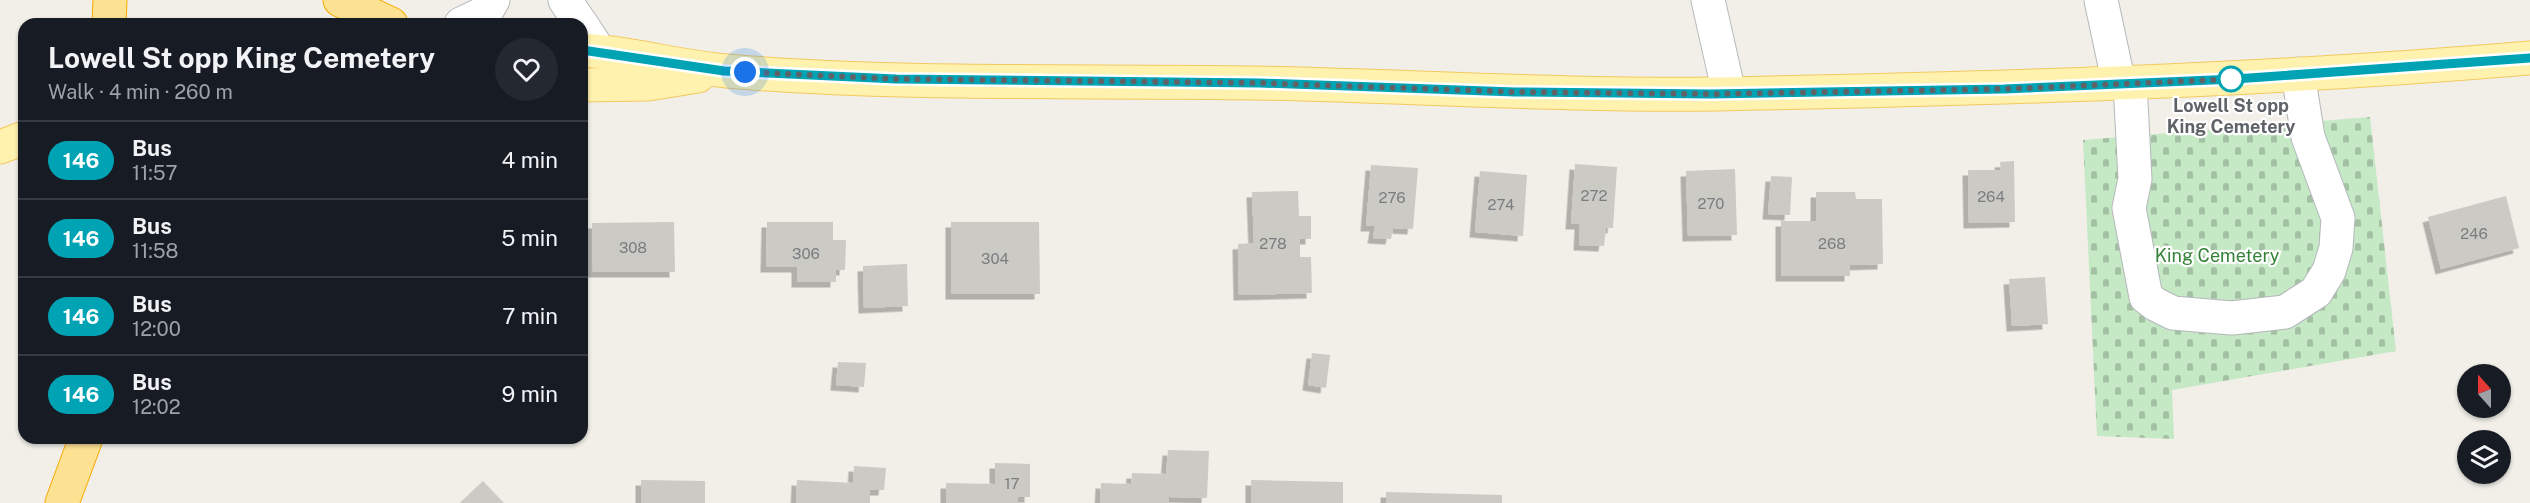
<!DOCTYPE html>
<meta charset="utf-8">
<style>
:root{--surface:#171b24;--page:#242831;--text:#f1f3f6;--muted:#9ea1a6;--line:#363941}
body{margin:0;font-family:"Public Sans",sans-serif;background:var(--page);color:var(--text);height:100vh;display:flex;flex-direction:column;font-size:22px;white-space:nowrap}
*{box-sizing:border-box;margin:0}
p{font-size:20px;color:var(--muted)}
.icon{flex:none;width:33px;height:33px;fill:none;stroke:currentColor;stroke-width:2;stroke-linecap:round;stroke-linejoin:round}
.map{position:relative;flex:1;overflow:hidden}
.side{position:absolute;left:18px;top:18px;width:570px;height:426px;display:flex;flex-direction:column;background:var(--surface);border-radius:18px;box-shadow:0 2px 4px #0004}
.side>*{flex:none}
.badge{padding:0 12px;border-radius:20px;font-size:21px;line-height:39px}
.needle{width:39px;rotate:339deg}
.tools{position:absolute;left:2457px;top:364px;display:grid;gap:12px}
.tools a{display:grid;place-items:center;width:54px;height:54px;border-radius:50%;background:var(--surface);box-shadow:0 2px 4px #0004;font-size:30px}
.you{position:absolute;width:30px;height:30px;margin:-15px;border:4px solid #fff;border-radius:50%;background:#1a73e8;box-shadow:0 0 0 9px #1a73e833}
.map>.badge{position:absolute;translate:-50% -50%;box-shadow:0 0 0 3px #fff}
.round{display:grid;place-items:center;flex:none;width:63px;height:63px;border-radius:32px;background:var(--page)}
.summary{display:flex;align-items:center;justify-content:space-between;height:102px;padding:0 30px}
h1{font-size:28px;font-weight:700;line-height:45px}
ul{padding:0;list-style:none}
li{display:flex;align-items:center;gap:18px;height:78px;padding:0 30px;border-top:2px solid var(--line)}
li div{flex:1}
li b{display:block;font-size:22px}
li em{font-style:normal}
li .badge{min-width:66px;font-weight:700;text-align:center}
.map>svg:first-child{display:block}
.cemetery{fill:url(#cemetery-stones)}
.building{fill:#cccac5;filter:url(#shadow)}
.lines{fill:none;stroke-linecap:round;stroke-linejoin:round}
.minor-casing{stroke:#b5b8bc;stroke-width:35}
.major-casing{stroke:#f2c960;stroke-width:35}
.highway-casing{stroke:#f9ab00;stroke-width:35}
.minor{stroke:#fff;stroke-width:33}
.major{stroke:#fff2af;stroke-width:33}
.highway{stroke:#fde293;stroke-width:33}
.line-casing{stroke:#fff;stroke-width:14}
.line{stroke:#00a3b4;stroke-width:9}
.walk{stroke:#5f6368;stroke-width:6;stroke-dasharray:0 10.8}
.stop-dot{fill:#fff;stroke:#00a3b4;stroke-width:3}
.labels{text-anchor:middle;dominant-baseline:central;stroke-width:4.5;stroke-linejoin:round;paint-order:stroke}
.number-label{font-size:15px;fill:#7a7d7f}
.stop-label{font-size:18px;font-weight:bold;fill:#5f6368;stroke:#fff}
.park-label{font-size:18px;fill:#348238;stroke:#fff}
</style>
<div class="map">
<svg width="2530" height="503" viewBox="0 0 2530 503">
<defs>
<pattern id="cemetery-stones" width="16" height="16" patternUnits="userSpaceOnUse" patternTransform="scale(1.5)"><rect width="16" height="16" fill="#c5e8c5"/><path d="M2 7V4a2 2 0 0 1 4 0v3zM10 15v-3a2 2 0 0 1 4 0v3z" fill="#a3c0a4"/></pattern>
<filter id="shadow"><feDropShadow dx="-5.5" dy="5.5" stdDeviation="0" flood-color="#0004"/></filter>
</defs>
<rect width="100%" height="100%" fill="#f1efe8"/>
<polygon class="cemetery" points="2370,117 2396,351 2172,390 2174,439 2097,436 2083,140"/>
<g class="building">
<polygon points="2014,161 2015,222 1969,223 1968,170 2001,170 2000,162"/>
<polygon points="1575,164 1617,167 1613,228 1606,228 1604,246 1579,245 1580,224 1571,224"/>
<polygon points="1371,165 1418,168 1413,229 1393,228 1391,239 1373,238 1375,226 1366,226"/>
<polygon points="1735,169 1737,235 1688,236 1686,171"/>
<polygon points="1480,171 1527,175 1523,236 1475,232"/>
<polygon points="1771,176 1792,177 1790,215 1768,214"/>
<polygon points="1298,191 1299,216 1311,216 1311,239 1300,239 1300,257 1311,257 1312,293 1239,295 1238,244 1254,243 1252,192"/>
<polygon points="1816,192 1855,192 1856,199 1882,199 1883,264 1850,265 1850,276 1781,276 1781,221 1816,221"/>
<polygon points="2506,196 2519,248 2441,269 2428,217"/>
<polygon points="674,222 675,272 593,272 592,223"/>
<polygon points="767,222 833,222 833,240 846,240 845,270 836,270 836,282 797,282 797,267 766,267"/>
<polygon points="951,222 1039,222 1040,294 951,294"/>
<polygon points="907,264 908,306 864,308 863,266"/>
<polygon points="2045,277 2048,324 2012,326 2009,279"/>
<polygon points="1312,353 1330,355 1326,388 1308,385"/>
<polygon points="838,362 866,363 864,387 836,385"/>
<polygon points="1168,450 1209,451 1207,498 1169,497 1169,503 1100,503 1101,483 1131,484 1132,473 1166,474"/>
<polygon points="995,463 1030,464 1030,497 1018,497 1018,503 946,503 946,483 995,484"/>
<polygon points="854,466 886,468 884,490 870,490 870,503 796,503 797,480 853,483"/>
<polygon points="641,480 705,481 705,503 641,503"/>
<polygon points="1251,480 1343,482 1343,503 1251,503"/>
<polygon points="483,481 504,503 460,503"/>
<polygon points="1386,492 1502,495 1502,503 1386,503"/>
</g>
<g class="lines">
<defs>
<g id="minor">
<polyline points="565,0 581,24"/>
<polyline points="1708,0 1729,93"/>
<polyline points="2101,0 2119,84"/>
<polyline points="461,24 486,12 493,0"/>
<polyline points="582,25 599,51"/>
<polyline points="2130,83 2135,179 2129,208 2146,297 2155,304 2173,313 2232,318 2285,312 2316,292 2329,271 2336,248 2338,218 2308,137 2298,74"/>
</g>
<g id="major">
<path d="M582 50C631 53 679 67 727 71 903 86 1081 80 1257 83 1410 86 1564 96 1717 94 1989 89 2259 81 2530 58"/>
<polyline points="582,85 648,84 698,76"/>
<polyline points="0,147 24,138"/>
</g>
<g id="highway">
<polyline points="340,0 391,24"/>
<polyline points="109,24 110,0"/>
<polyline points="62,503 86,438"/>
</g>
</defs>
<use href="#minor" class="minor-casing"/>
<use href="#major" class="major-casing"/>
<use href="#highway" class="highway-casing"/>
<use href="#minor" class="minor"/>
<use href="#major" class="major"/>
<use href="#highway" class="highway"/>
</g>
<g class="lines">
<defs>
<polyline id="line" points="582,50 724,71 896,79 1260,83 1515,92 1711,94 2004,89 2119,84 2235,79 2530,58"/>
</defs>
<use href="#line" class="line-casing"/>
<use href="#line" class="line"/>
<polyline class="walk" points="745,72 896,79 1260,83 1515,92 1711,94 2004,89 2235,79 2231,79"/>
</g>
<circle class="stop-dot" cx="2231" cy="79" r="12"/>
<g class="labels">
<g class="number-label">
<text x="1594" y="195">272</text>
<text x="1991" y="196">264</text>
<text x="1392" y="197">276</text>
<text x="1711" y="203">270</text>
<text x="1501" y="204">274</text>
<text x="2474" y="233">246</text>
<text x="1273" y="243">278</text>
<text x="1832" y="243">268</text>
<text x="633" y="247">308</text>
<text x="806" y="253">306</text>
<text x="995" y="258">304</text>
<text x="1012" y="483">17</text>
</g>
<g class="stop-label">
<text x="2231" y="105">Lowell St opp<tspan x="2231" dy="21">King Cemetery</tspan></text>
</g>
<g class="park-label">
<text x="2217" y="255">King Cemetery</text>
</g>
</g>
</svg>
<div class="tools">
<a><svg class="needle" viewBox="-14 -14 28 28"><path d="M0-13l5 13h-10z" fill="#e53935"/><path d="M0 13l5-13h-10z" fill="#9ea1a6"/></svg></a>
<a><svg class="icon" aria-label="layers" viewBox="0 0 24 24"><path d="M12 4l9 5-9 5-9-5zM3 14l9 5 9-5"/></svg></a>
</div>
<div class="you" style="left:745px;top:72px"></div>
<section class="side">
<div class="summary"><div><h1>Lowell St opp King Cemetery</h1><p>Walk · 4 min · 260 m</p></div><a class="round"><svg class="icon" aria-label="heart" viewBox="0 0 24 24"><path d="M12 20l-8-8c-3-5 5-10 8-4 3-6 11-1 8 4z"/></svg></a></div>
<ul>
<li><span class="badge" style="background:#00a3b4;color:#fff">146</span><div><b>Bus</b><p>11:57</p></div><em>4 min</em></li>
<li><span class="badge" style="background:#00a3b4;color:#fff">146</span><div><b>Bus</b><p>11:58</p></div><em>5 min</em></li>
<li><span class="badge" style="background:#00a3b4;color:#fff">146</span><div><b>Bus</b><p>12:00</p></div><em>7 min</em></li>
<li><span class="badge" style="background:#00a3b4;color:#fff">146</span><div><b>Bus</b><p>12:02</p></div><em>9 min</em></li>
</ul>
</section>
</div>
